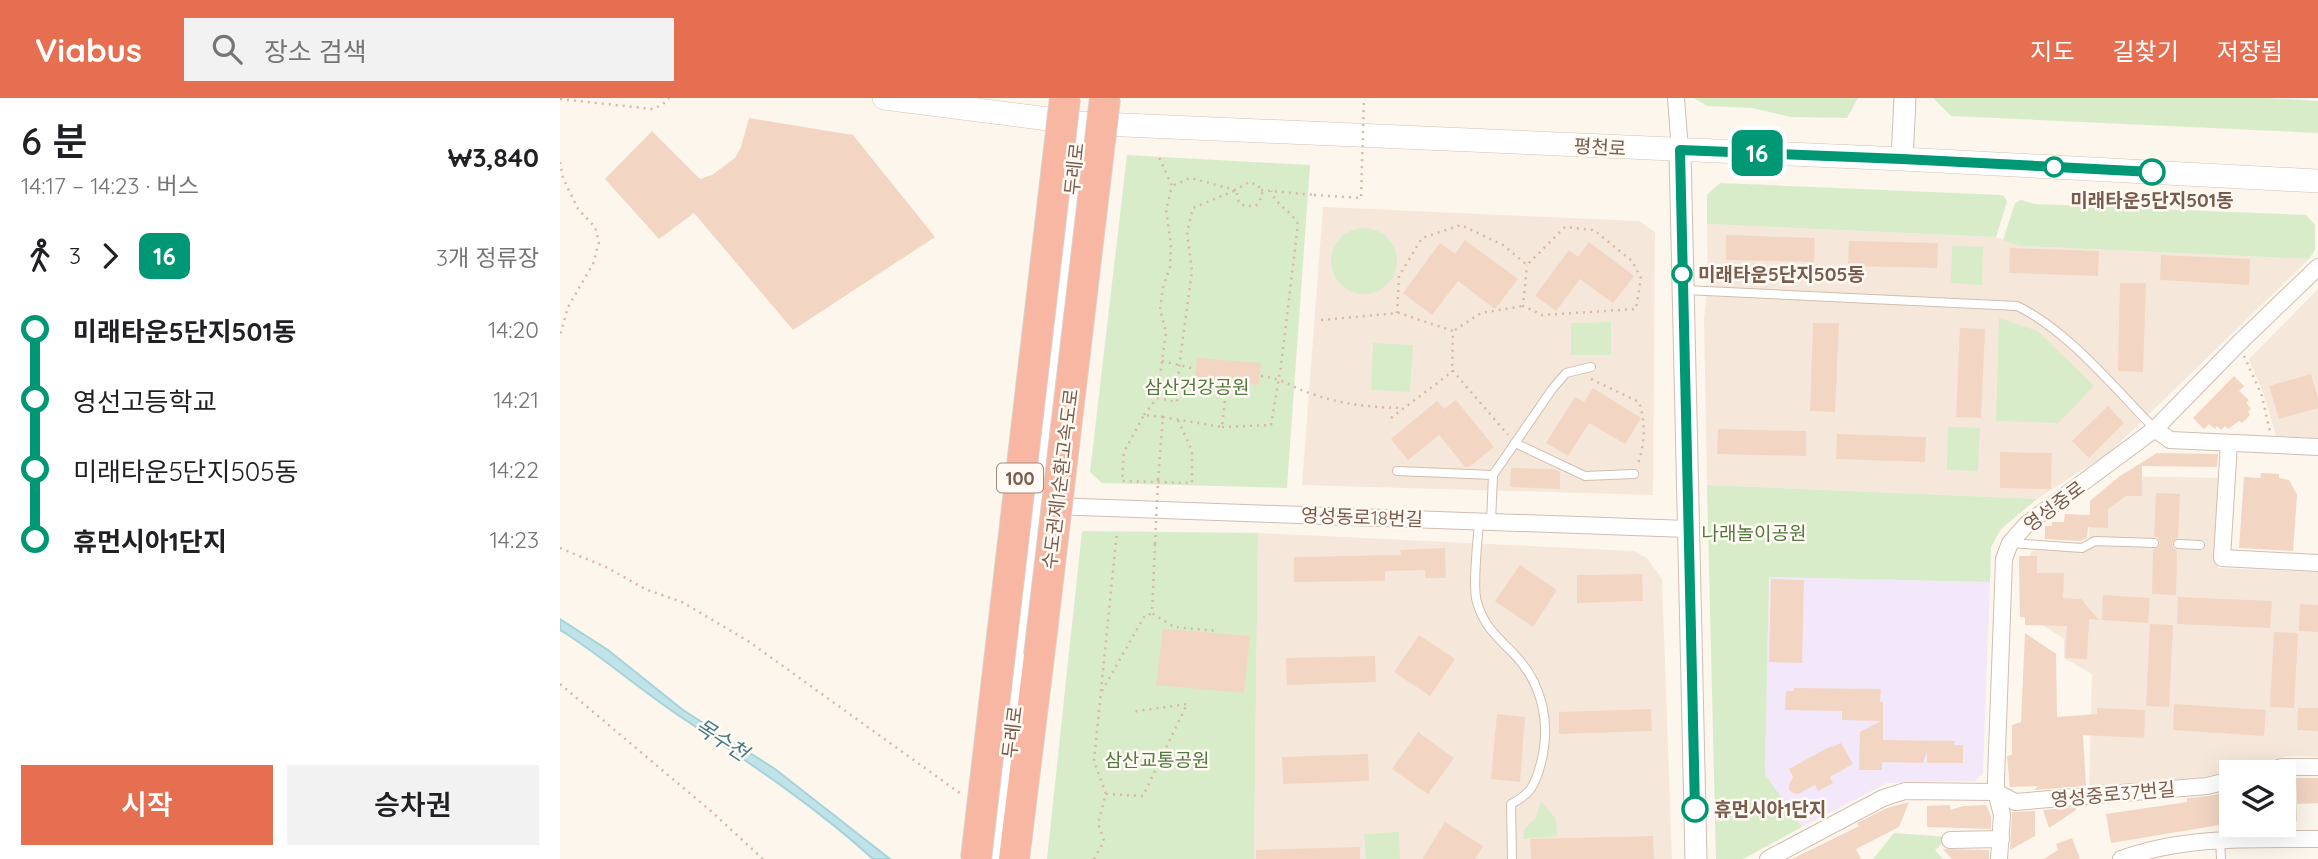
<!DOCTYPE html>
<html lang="ko">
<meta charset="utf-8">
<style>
:root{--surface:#fff;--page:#f2f2f2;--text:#202124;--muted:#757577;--accent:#e76f51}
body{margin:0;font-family:Quicksand,"Noto Sans KR",sans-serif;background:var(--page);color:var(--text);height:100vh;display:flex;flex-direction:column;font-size:26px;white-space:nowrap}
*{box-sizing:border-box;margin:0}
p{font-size:23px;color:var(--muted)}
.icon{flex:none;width:38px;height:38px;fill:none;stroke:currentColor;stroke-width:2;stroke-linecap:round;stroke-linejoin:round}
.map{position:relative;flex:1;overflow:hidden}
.details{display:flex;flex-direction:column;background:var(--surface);width:560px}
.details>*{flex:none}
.badge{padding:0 14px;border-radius:10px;font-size:24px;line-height:46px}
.buttons{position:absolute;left:1659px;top:662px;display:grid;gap:14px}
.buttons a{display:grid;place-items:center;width:77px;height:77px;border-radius:0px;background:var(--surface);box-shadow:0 7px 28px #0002;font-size:35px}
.map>.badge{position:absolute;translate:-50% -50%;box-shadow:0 0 0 4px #fff}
.legs{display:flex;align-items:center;gap:10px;height:77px;padding:0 21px;font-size:23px}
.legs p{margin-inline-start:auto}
.headline{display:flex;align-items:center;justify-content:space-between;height:119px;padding:0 21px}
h1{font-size:38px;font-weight:600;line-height:52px}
.button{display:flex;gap:14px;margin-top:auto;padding:14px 21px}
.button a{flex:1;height:80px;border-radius:0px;background:var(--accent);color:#fff;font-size:28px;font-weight:600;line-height:80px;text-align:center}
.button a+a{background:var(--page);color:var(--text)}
ul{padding:0 21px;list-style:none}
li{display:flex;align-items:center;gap:24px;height:70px;font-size:26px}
li i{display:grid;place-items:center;width:10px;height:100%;margin:0 9px;background:currentColor}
li i::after{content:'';width:18px;height:18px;margin:-9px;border:5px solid;border-radius:50%;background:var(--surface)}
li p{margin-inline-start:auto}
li:first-child i{background:linear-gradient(#0000 50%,currentColor 0)}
li:last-child i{background:linear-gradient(currentColor 50%,#0000 0)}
header{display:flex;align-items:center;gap:42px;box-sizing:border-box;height:98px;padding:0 35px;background:var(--accent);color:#fff}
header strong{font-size:33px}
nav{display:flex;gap:38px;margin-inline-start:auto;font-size:24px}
.search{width:490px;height:63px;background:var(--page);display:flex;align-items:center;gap:18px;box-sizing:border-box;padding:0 24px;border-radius:0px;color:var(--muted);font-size:26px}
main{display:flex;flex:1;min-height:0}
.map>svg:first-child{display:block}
.residential{fill:#f5e8da}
.education{fill:#f3e8fa}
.green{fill:#d8ecc9}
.water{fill:#bfe3e8;stroke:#a5d3da;stroke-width:2}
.building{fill:#f3d5c3}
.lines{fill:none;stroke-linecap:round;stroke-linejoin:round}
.service-casing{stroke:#d1beb0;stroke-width:10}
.minor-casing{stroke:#d1beb0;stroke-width:18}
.tertiary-casing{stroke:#d1beb0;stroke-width:23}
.secondary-casing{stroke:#d6c0b0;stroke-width:24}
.motorway-casing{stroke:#dad1cd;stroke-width:32}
.path{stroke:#d9b8a5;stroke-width:2.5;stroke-dasharray:2 5;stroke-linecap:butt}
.service{stroke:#fff;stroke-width:8}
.minor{stroke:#fff;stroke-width:16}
.tertiary{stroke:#fff;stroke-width:21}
.secondary{stroke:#fff;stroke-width:23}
.motorway{stroke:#f7b7a3;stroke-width:30}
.motorway-bridge-casing{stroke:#dad1cd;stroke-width:32;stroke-linecap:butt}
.path-bridge{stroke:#d9b8a5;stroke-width:2.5;stroke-dasharray:2 5;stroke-linecap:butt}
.motorway-bridge{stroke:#f7b7a3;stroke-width:30}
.line-1-casing{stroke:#fff;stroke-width:16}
.line-1{stroke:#009775;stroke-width:10}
.stop-1-dot{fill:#fff;stroke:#009775;stroke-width:3.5}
.labels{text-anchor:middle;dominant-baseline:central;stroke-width:5;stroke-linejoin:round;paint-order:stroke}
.shield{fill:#fffaf3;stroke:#a28b7f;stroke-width:2}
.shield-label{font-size:18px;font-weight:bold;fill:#7a5c4d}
.street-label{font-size:19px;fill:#7a5c4d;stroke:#fffaf3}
.stop-label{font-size:19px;font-weight:bold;fill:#7a5c4d;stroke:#fffaf3;text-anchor:start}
.park-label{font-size:19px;fill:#537a41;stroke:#fffaf3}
.water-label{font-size:21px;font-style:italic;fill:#437c86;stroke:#fffaf3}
</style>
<header>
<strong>Viabus</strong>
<div class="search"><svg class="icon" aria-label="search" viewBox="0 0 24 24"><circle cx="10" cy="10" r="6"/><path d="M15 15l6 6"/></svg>장소 검색</div>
<nav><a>지도</a><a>길찾기</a><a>저장됨</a></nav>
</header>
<main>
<section class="details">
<div class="headline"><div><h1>6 분</h1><p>14:17 – 14:23 · 버스</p></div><b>₩3,840</b></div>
<div class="legs"><svg class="icon" aria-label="walk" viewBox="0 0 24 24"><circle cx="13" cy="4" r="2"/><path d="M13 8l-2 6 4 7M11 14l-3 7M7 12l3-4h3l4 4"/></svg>3<svg class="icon" aria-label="forward" viewBox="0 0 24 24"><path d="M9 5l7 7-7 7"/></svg><b class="badge" style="background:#009775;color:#fff">16</b><p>3개 정류장</p></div>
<ul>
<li><i style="color:#009775"></i><b>미래타운5단지501동</b><p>14:20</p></li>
<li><i style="color:#009775"></i><span>영선고등학교</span><p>14:21</p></li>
<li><i style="color:#009775"></i><span>미래타운5단지505동</span><p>14:22</p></li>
<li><i style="color:#009775"></i><b>휴먼시아1단지</b><p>14:23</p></li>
</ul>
<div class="button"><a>시작</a><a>승차권</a></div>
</section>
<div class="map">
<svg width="1758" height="761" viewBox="0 0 1758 761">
<rect width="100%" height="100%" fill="#fdf6ec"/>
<g class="residential">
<polygon points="763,109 1079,123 1095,134 1093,397 742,387"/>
<polygon points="1147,126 1436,139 1459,148 1749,161 1550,354 1477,401 1147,387 1144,221 1148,182"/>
<polygon points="1758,191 1758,340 1716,338 1704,297 1689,261"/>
<polygon points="1560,378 1663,380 1658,470 1758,474 1758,659 1728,658 1649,678 1529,691 1532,576 1504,560 1504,541 1478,524 1460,519 1459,458 1469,458 1478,444 1529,445 1530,403"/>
<polygon points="698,435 1074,453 1087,460 1102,481 1112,761 694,761"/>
</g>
<polygon class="education" points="1209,479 1430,484 1423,676 1415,683 1327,685 1242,729 1205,676"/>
<g class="green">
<polygon points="1134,0 1298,0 1287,20 1231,19 1192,10 1147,8"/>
<polygon points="1373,0 1707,0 1758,3 1758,35 1391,18"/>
<polygon points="567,57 750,67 727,390 542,385 530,374"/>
<polygon points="1160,85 1440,97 1444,98 1447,104 1436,139 1147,126 1147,97"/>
<polygon points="1461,102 1475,106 1746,117 1755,127 1755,152 1749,161 1459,148 1443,142 1455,105"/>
<circle cx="804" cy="163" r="33"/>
<polygon points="1392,148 1423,149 1422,187 1391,185"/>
<polygon points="1439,220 1478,233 1534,288 1498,325 1436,323"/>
<polygon points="1051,224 1051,257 1011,257 1011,225"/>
<polygon points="813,245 853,247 850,294 811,292"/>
<polygon points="1388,329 1420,330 1418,373 1387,372"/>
<polygon points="1147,387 1477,401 1441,431 1431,449 1430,484 1209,479 1205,676 1242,729 1183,761 1156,761"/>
<polygon points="522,433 698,435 694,761 487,761"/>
<polygon points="981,703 996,721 997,738 963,741 965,730 975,721"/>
<polygon points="839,734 840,761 806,761 804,736"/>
<polygon points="1334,735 1388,739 1375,752 1383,761 1313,761"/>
</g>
<path class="water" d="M0 521 48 552 123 612 215 671 330 761H313C256 709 191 666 127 623 85 596 47 562 5 535L0 532Z"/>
<g class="building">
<polygon points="189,20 293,37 375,139 233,232 134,115 99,141 45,81 92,33 140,81 152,77 175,60 181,49"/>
<polygon points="1166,137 1255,140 1254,164 1166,162"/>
<polygon points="905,142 958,181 935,211 898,183 872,217 843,195 880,145 895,156"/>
<polygon points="1289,143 1378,145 1377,170 1288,168"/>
<polygon points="1029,144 1074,178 1053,205 1020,181 996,213 975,198 1009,152 1018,159"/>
<polygon points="1450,150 1539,153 1538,178 1449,175"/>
<polygon points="1601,157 1690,161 1689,187 1600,182"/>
<polygon points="1560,185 1586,185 1583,274 1558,273"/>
<polygon points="1253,225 1279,225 1275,314 1250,313"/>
<polygon points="1400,230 1425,231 1421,320 1396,319"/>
<polygon points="637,260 701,265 699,287 635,281"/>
<polygon points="1751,276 1758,300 1758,310 1719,321 1709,288"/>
<polygon points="1674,278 1684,288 1679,293 1689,302 1686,305 1691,310 1688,314 1690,317 1682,325 1679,323 1668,331 1665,328 1661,332 1657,328 1655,331 1649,326 1644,331 1633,320"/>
<polygon points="1033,290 1081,320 1065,346 1029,325 1008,358 986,345 1015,299 1024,304"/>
<polygon points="896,302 934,349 909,369 905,369 879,337 848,362 831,341 877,303 884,311"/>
<polygon points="1548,308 1564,325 1529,360 1512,343"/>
<polygon points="1158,331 1246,333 1246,358 1157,356"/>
<polygon points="1277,336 1366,339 1365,364 1276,361"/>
<polygon points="1440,354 1492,355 1491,391 1440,390"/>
<polygon points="1597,355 1658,356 1657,369 1582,368 1582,398 1566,398 1548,411 1548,430 1528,429 1527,440 1521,443 1485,441 1485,428 1492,428 1492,424 1504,424 1505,416 1530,417 1530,403 1560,378"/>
<polygon points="951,370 994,371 1000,374 1000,391 950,389"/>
<polygon points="1701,375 1719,376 1719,380 1729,382 1737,397 1733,453 1679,450 1684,379 1700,380"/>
<polygon points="1596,395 1620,396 1618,439 1612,445 1613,450 1617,453 1616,497 1592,496 1593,452 1600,446 1599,441 1594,438"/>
<polygon points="885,450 886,480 865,480 865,472 825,473 825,483 734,484 734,459 841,457 840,452"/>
<polygon points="1459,458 1477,458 1477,475 1504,475 1503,500 1521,501 1539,522 1529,521 1527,561 1505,560 1507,528 1465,527 1465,519 1460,519"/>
<polygon points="960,467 997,492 973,529 935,503"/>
<polygon points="1082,476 1083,503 1017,505 1017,477"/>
<polygon points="1211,481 1244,482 1242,565 1209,564"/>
<polygon points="1543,497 1590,500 1588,525 1542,522"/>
<polygon points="1618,499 1712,503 1710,530 1617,526"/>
<polygon points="1740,506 1758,507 1758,534 1739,533"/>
<polygon points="1590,526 1613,527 1609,609 1586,608"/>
<polygon points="603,531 690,538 684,595 596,587"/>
<polygon points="1714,534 1738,535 1734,610 1710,609"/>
<polygon points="1465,535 1496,556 1497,619 1537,616 1537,610 1585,612 1584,640 1523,637 1526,688 1474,692 1478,688 1450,689 1447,658 1452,657 1452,627 1461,624"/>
<polygon points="859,537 895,561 870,598 834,574"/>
<polygon points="815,558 816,584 727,587 726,560"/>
<polygon points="1234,590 1321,591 1320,604 1323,604 1323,642 1395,643 1394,647 1403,647 1403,665 1367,665 1367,653 1363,665 1322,664 1322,672 1299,672 1300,634 1321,623 1282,622 1282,613 1225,612 1226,593 1234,593"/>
<polygon points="1614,606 1706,612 1704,638 1613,632"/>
<polygon points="1738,610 1758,610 1758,633 1737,632"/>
<polygon points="1091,611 1092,633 999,636 999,614"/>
<polygon points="937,616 965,619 960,684 931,681"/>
<polygon points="858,634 894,660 868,696 832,671"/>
<polygon points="1281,645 1293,666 1270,679 1273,685 1258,693 1255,687 1238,696 1233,695 1229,692 1229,687 1233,679 1229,671 1271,648 1272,649"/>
<polygon points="808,656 809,683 723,686 722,659"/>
<polygon points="1736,680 1758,680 1758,705 1737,706"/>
<polygon points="1671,693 1671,725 1551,745 1546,716 1627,704 1627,700 1649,698"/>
<polygon points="1724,697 1736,697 1737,723 1724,723"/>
<polygon points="1349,704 1339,729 1296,751 1301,761 1232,761 1299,728 1297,725 1327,710"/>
<polygon points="1390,707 1390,712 1403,708 1426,707 1431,718 1431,731 1367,729 1367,708"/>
<polygon points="1516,709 1516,712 1489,730 1483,712"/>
<polygon points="1475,713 1475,738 1450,752 1452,714"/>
<polygon points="885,724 923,748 915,761 862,761"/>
<polygon points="1093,738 1094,761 971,761 970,741"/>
<polygon points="1512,740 1520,761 1484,761 1498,752 1496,746"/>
<polygon points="800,749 800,761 696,761 696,752"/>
<polygon points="1383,751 1429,752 1429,761 1392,761"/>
</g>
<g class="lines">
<defs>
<g id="service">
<path d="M1125 192 1457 208C1508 232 1555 291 1595 331"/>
<polyline points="955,345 1025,378 1074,376"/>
<polyline points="837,373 933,377"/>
<path d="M919 423C918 441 912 489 917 504 923 527 938 540 954 556 983 586 991 626 981 665 975 687 971 696 951 706L952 761"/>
<polyline points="931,424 933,377 993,290 1006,275 1031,269"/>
<polyline points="1450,445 1522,450 1535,443 1594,445"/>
<polyline points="1618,446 1640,447"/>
<polyline points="1660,741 1661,761"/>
</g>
<g id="minor">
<polyline points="1116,0 1120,53"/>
<polyline points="1595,331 1610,342 1758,349"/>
<polyline points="1669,345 1662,460 1758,465"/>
<polyline points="493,408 1127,431"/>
<polyline points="1704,674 1722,669 1758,669"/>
<polyline points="1390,742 1441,741"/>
<polyline points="1208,761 1323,700 1345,693 1436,694 1455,704 1647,688 1671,682"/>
<polyline points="1439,761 1442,717 1436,694 1436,681 1444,461 1450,445 1467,426 1595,331 1679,245 1758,169"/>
<path d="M1561 761C1624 738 1692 741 1758 741"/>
</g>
<g id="tertiary">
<polyline points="1120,53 1136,761"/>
<polyline points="1342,61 1345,0"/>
<polyline points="437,761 478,407 519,25"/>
</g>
<polyline id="secondary" points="324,0 519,25 1342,61 1758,83"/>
<polyline id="motorway" points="454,761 479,558"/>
</defs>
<use href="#service" class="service-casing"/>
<use href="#minor" class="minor-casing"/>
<use href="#tertiary" class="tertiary-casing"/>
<use href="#secondary" class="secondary-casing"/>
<use href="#motorway" class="motorway-casing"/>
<g class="path">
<polyline points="0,1 93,11 103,6 109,0"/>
<polyline points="0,64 3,80 18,111 35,129 39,144 33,166 8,209 0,237"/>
<polyline points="701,92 754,97"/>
<polyline points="837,215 839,178 862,140 901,127 943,147 967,167 1005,129 1034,132 1072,163 1081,180 1076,211 982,217 963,208 967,167"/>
<polyline points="761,222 839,215 893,233 892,274"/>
<polyline points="895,232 921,215 963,208"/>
<polyline points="1684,258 1702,298 1710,334"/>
<polyline points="602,263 636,271"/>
<path d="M701 278C722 280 733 290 752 296 785 307 808 309 843 310"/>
<path d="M1031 281 1079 304C1086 324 1085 348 1077 368"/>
<polyline points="597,300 617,304 619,269 632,173 627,134 633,110 676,92 679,105 686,108 696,108 703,97 698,87 689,84 676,92 630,80 612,88"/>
<polyline points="584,317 597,300 606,234 600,211 603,189 610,169 611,146 606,112 612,88 599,59"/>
<polyline points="603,319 584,317 564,354 562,383 632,385 632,353 618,322"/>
<polyline points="831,320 893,273 948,337"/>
<path d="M662 329 711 327 721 268 738 126C729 110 718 110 711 93"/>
<polyline points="598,382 603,319 662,329 667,284"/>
<polyline points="595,446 592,515 614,529 658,533"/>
<polyline points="0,450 46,469 85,491 122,504 188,543 401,696"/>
<polyline points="0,586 152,714 203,761"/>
<polyline points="542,593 585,517 593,516"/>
<polyline points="546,696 583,698 627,606 571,614"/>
<polyline points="534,761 544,743 538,725 546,696 534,663 557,433"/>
</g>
<use href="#service" class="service"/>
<use href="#minor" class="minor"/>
<use href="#tertiary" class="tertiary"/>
<use href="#secondary" class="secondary"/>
<use href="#motorway" class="motorway"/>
<defs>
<g id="motorway-bridge">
<polyline points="479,558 545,0"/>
<polyline points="416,761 505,0"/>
</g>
</defs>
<use href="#motorway-bridge" class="motorway-bridge-casing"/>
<g class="path-bridge">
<polyline points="754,97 801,100 804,0"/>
<polyline points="595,446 598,382"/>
</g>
<use href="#motorway-bridge" class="motorway-bridge"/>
</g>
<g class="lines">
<defs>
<polyline id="line-1" points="1135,711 1120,52 1342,61 1592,74"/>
</defs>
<use href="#line-1" class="line-1-casing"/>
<use href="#line-1" class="line-1"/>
</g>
<g class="stop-1-dot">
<circle cx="1494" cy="69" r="9"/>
<circle cx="1592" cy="74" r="12"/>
<circle cx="1122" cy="176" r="9"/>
<circle cx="1135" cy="711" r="12"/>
</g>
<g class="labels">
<rect class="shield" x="437" y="365.5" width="46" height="29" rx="5"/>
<g class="shield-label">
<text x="460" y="380">100</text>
</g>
<g class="street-label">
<text transform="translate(1040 49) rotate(3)">평천로</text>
<text transform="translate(514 71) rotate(-84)">두레로</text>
<text transform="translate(500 381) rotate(-83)">수도권제1순환고속도로</text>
<text transform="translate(1494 408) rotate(-37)">영성중로</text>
<text transform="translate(802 419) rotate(2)">영성동로18번길</text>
<text transform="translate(452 634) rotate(-83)">두레로</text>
<text transform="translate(1553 696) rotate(-5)">영성중로37번길</text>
</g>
<g class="stop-label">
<text x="1592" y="102" text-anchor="middle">미래타운5단지501동</text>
<text x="1138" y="176">미래타운5단지505동</text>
<text x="1154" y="711">휴먼시아1단지</text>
</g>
<g class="park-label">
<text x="637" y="289">삼산건강공원</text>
<text x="1194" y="435">나래놀이공원</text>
<text x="597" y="662">삼산교통공원</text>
</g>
<g class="water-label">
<text transform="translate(162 641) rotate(33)">목수천</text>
</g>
</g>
</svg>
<div class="buttons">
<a><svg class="icon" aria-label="layers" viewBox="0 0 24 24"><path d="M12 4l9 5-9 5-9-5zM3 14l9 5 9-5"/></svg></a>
</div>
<b class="badge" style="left:1197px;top:55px;background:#009775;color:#fff">16</b>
</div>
</main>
